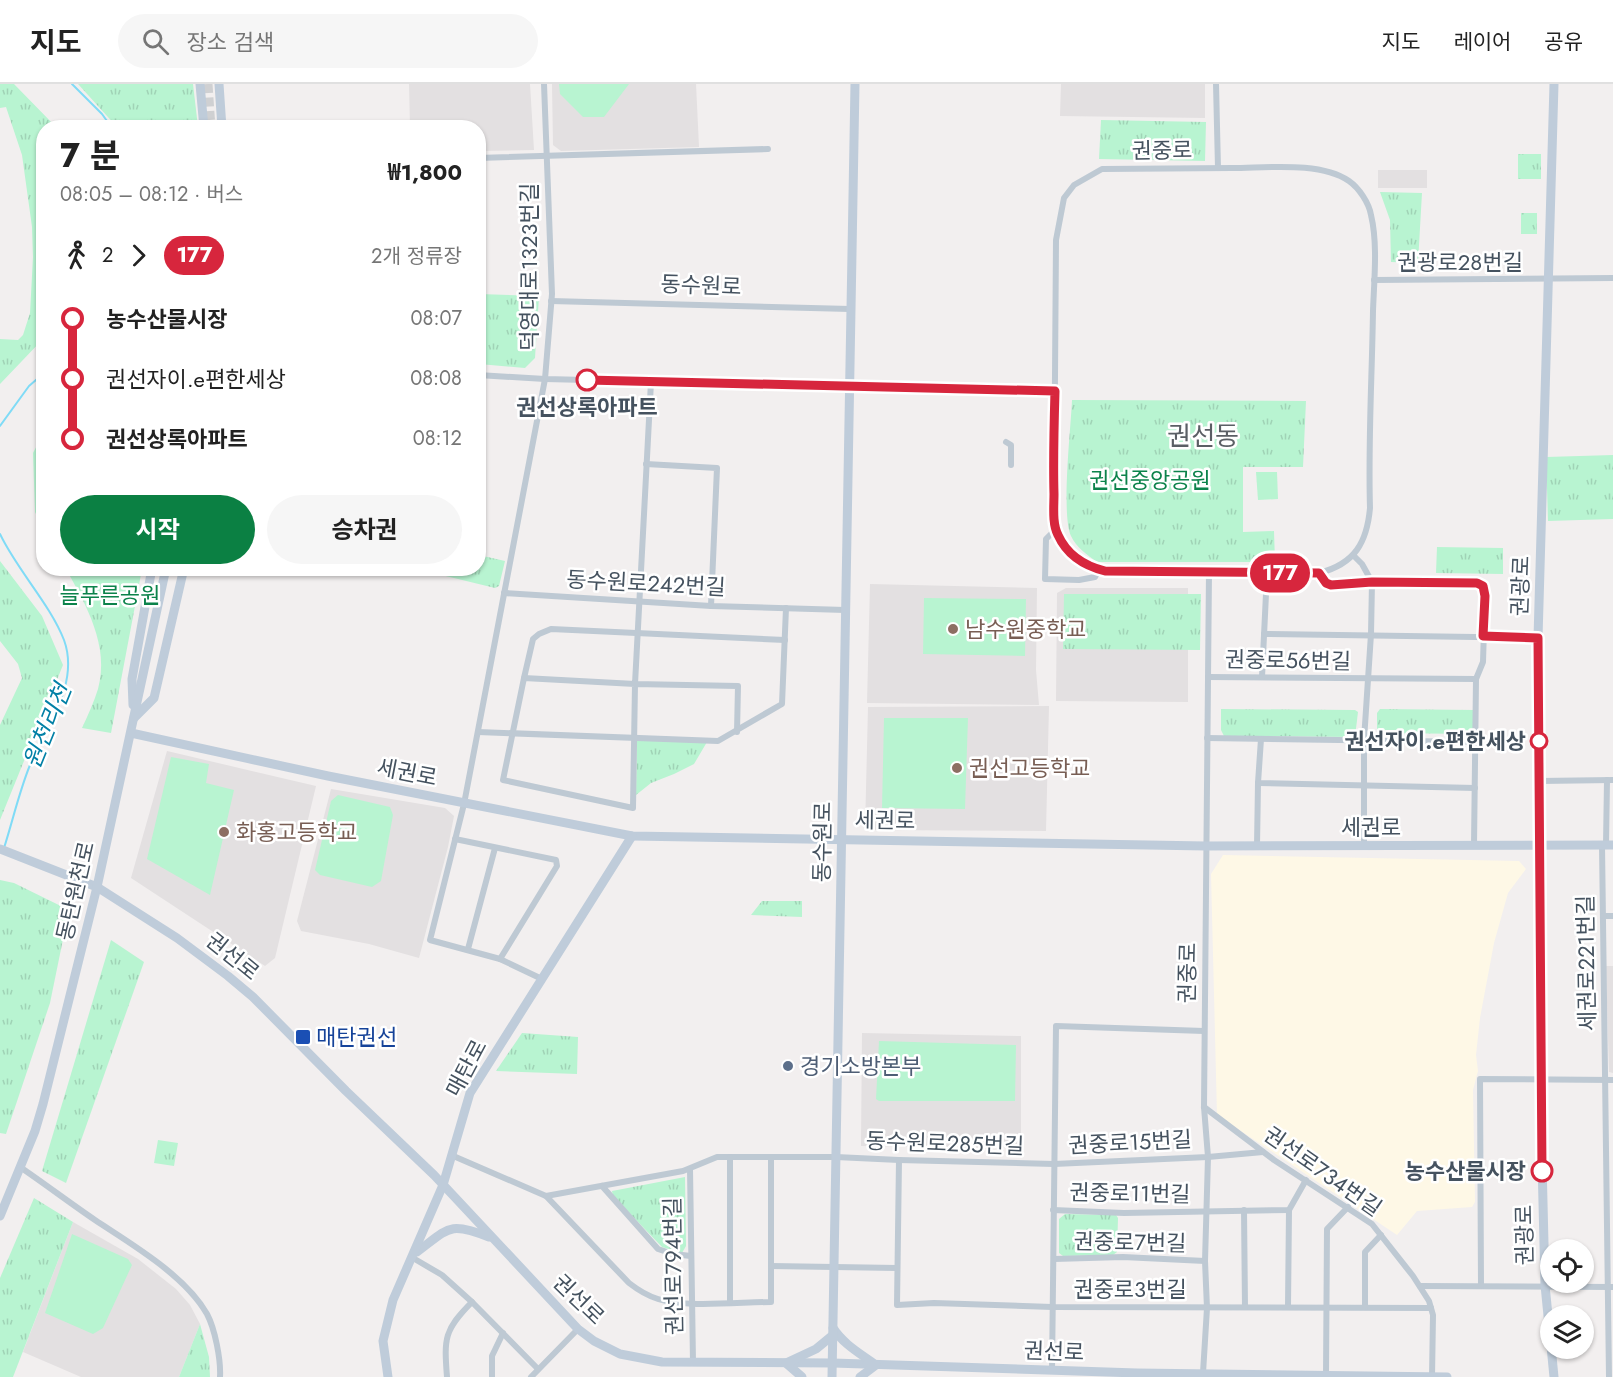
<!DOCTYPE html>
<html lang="ko">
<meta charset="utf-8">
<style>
:root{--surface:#fff;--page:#f6f6f6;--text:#222;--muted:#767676;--line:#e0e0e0;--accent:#0b8043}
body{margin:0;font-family:Jost,"Noto Sans KR",sans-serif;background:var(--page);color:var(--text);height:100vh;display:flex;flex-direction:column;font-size:22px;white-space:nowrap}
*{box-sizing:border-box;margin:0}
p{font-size:20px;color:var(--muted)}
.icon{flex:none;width:33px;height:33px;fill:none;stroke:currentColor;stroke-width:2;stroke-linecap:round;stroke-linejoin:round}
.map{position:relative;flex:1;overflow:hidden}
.side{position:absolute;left:36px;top:36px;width:450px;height:456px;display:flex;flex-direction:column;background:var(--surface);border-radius:24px;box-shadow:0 2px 4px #0004}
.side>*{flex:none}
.badge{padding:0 12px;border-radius:20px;font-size:21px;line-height:39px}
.fabs{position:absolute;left:1540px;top:1155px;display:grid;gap:12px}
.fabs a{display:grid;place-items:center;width:54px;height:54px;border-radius:50%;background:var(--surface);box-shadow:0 2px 4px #0004;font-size:30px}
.map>.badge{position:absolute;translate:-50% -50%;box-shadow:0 0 0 3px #fff}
.legs{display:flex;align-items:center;gap:9px;height:66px;padding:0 24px;font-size:20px}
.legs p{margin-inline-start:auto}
.headline{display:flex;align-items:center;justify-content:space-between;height:102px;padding:0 24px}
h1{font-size:33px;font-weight:700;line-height:45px}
.button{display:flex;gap:12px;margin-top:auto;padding:12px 24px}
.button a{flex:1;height:69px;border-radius:36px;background:var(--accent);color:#fff;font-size:24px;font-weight:700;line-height:69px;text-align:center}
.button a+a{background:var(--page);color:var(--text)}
ul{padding:0 24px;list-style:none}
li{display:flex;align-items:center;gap:21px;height:60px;font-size:22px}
li i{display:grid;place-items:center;width:9px;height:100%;margin:0 8px;background:currentColor}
li i::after{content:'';width:15px;height:15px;margin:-8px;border:4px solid;border-radius:50%;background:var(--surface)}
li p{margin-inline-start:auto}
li:first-child i{background:linear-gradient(#0000 50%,currentColor 0)}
li:last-child i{background:linear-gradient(currentColor 50%,#0000 0)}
header{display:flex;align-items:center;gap:36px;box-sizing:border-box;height:84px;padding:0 30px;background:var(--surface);border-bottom:2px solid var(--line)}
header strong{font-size:28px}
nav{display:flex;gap:33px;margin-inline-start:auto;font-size:21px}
.search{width:420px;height:54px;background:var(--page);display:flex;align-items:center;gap:15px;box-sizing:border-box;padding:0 21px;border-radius:33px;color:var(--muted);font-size:22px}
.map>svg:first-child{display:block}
.commercial{fill:#fef8e6}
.education{fill:#e3e0e1}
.green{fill:#b8f4d1}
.park{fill:url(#park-tufts)}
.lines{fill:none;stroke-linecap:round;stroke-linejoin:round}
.stream{stroke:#80dbf6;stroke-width:2}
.secondary-tunnel{stroke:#cfd0d2;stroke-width:9;stroke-dasharray:9 4.5;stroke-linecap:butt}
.street{stroke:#bec9d3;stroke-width:6}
.secondary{stroke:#bfccda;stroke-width:9}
.line-1-casing{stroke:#fff;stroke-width:14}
.line-1{stroke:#d7263d;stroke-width:9}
.stop-1-dot{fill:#fff;stroke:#d7263d;stroke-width:3}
.education-dot{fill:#8d6e63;stroke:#fff;stroke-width:2}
.transit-dot{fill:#1a4fb4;stroke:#fff;stroke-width:2}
.service-dot{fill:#5c6f8a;stroke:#fff;stroke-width:2}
.labels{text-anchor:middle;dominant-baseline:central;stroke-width:5;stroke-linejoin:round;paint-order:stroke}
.street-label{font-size:22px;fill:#45525f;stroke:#fff}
.stop-label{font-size:22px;font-weight:bold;fill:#45525f;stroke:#fff;text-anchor:end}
.park-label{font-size:22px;fill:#0c834b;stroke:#fff}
.education-label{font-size:22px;fill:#785e54;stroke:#fff;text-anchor:start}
.transit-label{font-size:22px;fill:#164399;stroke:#fff;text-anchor:start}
.service-label{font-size:22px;fill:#4e5e75;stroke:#fff;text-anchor:start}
.water-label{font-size:24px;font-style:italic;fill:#0280a6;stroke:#fff}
.quarter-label{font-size:26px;fill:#5b5f65;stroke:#fff}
</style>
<header>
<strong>지도</strong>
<div class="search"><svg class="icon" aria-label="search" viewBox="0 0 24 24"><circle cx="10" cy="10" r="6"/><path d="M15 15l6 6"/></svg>장소 검색</div>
<nav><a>지도</a><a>레이어</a><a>공유</a></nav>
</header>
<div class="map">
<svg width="1613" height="1293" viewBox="0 0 1613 1293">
<defs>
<pattern id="park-tufts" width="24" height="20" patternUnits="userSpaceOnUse" patternTransform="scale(1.5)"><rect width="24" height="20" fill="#b8f4d1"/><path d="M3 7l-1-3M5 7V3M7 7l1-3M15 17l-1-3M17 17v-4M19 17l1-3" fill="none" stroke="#a0d3b6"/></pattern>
</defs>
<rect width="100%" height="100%" fill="#f2efef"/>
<polygon class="commercial" points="1223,771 1519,777 1526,785 1508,809 1494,859 1480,934 1476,971 1478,987 1473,1006 1475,1118 1472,1123 1417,1127 1397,1151 1217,1031 1211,790"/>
<g class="education">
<polygon points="409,0 530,0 534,66 479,67 478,44 410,43"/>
<polygon points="552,0 696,0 699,63 561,67 553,61"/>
<polygon points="1061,0 1205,0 1205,34 1060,32"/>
<rect x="1378" y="86" width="49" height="18"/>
<polygon points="870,500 1037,504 1036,586 1039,621 867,619"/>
<polygon points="1066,504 1188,504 1188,618 1056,617 1057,509"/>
<polygon points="1049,622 1046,747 865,746 868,623"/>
<polygon points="167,667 316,702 275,874 265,882 131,794"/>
<polygon points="331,705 445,724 454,732 448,763 419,874 369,860 301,847 297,837"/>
<polygon points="1606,882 1613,882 1613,989 1609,988"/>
<polygon points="862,949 1021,952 1021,1064 861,1062"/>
<polygon points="73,1138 138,1175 176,1205 190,1221 200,1240 179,1293 81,1293 23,1268"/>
</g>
<g class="green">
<polygon points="559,0 629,0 604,33 583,33 560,10"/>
<polygon points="1256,388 1277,388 1278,415 1258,416"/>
<polygon points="924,514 1026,515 1025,572 923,570"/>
<polygon points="884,634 968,634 965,725 882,724"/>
<polygon points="171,673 209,680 206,699 234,706 210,811 147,775"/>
<polygon points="338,711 390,723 393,731 381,797 372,803 320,791 315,786 331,717"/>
<polygon points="879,957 1016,961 1015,1017 879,1017 876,1015"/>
<polygon points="72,1150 128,1175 132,1181 103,1244 93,1250 45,1229"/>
</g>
<g class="park">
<polygon points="0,0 14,0 56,43 44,44 43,255 0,300 0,255 18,256 23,251 30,229 33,173 32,143 22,71 6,23 0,24"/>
<polygon points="78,0 193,0 198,43 117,43"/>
<polygon points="1101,36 1206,38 1205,77 1099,75"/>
<rect x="1518" y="70" width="23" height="25"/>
<polygon points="1380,108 1422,109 1418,179 1391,178 1390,136"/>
<rect x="1521" y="129" width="16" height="21"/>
<polygon points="479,210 539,212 535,274 525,284 479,280"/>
<path d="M1072 316 1306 317 1303 383H1243V448L1274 447 1275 478H1097C1087 471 1076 463 1071 452 1061 431 1071 343 1072 316Z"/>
<polygon points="43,350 43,444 35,428 33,369"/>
<polygon points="1613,371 1613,435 1548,437 1546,373"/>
<polygon points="1437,463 1503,464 1503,490 1436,489"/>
<polygon points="479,471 505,477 499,502 495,504 417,485 478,484"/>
<polygon points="0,477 42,532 63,581 0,736 0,641 22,594 18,580 0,557"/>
<path d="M66 485H142L111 649 82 644C88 631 94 618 98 605 110 562 86 521 66 485Z"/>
<polygon points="1064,510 1201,510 1200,566 1063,565"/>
<polygon points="1221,625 1355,626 1358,628 1355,653 1224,652 1221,646"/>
<polygon points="1380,625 1475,626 1474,650 1380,649 1377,646 1377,629"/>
<polygon points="637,655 707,658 694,680 674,690 651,699 636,711"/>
<polygon points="0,796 14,799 69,826 50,919 6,1050 0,1049"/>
<polygon points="762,817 802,817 802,833 751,831"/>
<polygon points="111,856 144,878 66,1099 42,1087"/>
<polygon points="522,949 578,953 577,990 496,987"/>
<polygon points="158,1056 178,1059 174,1082 154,1079"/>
<polygon points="685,1093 686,1162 682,1169 662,1163 613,1112 612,1107"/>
<polygon points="34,1114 73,1138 13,1293 0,1293 0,1194"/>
<polygon points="1065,1130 1116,1131 1118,1134 1117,1168 1113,1171 1063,1172 1059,1169 1059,1135"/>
<polygon points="200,1240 209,1273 210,1293 179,1293"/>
</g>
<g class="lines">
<g class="stream">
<polyline points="72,0 102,30 112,44"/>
<polyline points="0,342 29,302 44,289"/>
<path d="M0 450C17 486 50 520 64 556 80 600 46 642 30 681 19 708 13 736 4 764"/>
</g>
<polyline class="secondary-tunnel" points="208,0 211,44"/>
<g class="street">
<polyline points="1216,0 1218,84"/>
<polyline points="478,74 768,65"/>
<path d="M1232 84C1266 84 1320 77 1349 97 1359 104 1369 119 1371 131 1378 160 1374 197 1373 227 1372 293 1368 359 1370 424 1367 458 1355 480 1319 489L1105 487C1072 479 1057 460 1054 427L1056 156 1064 114 1074 101 1102 85Z"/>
<polyline points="1374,196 1613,194"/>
<polyline points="551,217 850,225"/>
<polyline points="478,291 545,295 1055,307"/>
<polyline points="651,298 635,600 633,724 503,696 524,594 635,600 738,602 737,648"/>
<polyline points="1006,358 1011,361 1011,381"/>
<polyline points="646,380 717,384 711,522"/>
<polyline points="1056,445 1046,455 1045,495 1079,496 1095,493 1099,486"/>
<polyline points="1353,471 1362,480 1372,498"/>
<polyline points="504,509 711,522 845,526"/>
<polyline points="1264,550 1538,554"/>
<polyline points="1208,593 1476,595 1483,578 1485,512 1483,502 1480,499 1372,498 1331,500 1326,499 1319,489"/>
<polyline points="1262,593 1267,489"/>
<polyline points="524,594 533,555 539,550 551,545 785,556"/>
<polyline points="478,648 718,657 782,620 786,524"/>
<polyline points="1207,654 1475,658"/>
<polyline points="1261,655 1258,699 1475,704"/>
<polyline points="1540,697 1613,696"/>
<polyline points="455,755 556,776 557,782 500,875"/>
<polyline points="1602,761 1609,1293"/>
<polyline points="1606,761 1607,696"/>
<polyline points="1257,762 1258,699"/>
<polyline points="1364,762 1364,656 1371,550 1372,498"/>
<polyline points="1474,762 1476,595"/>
<polyline points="1603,832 1613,832"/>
<polyline points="468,865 495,764"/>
<polyline points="542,895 500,875 430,856 464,720 545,295 552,210 544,0"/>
<polyline points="1204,1023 1274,1076 1372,1140 1413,1192 1429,1217 1433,1231 1432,1293"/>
<path d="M451 1071 546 1112 629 1199C638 1206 648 1212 658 1215 685 1224 741 1218 771 1218V1073"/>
<polyline points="899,1076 897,1221 934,1219 1052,1223 1431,1224"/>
<path d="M20 1083C45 1100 70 1119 95 1136 131 1160 185 1191 207 1230 215 1245 221 1276 220 1293"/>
<polyline points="690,1085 693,1278"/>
<polyline points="602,1102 658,1165 673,1170 691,1172"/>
<polyline points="546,1112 683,1087 717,1073 836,1073 899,1076 1054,1080 1208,1073 1263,1068"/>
<polyline points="1053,1126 1124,1129 1289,1126 1306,1096"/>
<polyline points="1244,1126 1245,1223"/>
<polyline points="413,1174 442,1191 472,1218 538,1285"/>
<polyline points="1054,1175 1123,1173 1205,1177"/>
<polyline points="771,1182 897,1184"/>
<polyline points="1420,1202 1613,1203"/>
<polyline points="1481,1202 1480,995 1613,996"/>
<polyline points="730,1218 730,1073"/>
<polyline points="1288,1223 1289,1126"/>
<polyline points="1365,1223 1365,1168 1381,1151"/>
<polyline points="1052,1286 1056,942 1204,947"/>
<polyline points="1203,1289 1207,1224 1205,1177 1208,1073 1204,1023 1209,488"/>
<polyline points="1326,1291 1327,1145 1348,1123"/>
<path d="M447 1293C444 1254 444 1246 472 1218"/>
<polyline points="492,1293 492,1272 503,1249"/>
<polyline points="531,1293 578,1245"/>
</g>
<g class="secondary">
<polyline points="200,0 204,44"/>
<polyline points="219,0 222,44"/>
<polyline points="133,621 132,595 152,484"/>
<polyline points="134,634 154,614 184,484"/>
<polyline points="131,649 328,692 632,752 1206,762 1613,761"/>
<polyline points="0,765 97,803 177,854 228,892 253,913 346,1007 434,1091 578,1245 594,1257 620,1270 662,1278 833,1279 1137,1289 1447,1293"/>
<polyline points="0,1132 35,1047 43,1020 97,803 166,484"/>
<path d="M417 1168C449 1144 449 1137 489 1153"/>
<path d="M833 1244C843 1260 861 1270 876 1281L860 1293"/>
<polyline points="388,1293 383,1257 393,1216 443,1101 470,1009 632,752"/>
<polyline points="802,1293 786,1279 816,1265 833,1251"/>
<polyline points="832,1293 855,0"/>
<polyline points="1554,1293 1545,1201 1540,995 1538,554 1554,0"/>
</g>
</g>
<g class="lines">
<defs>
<path id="line-1" d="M587 296 1055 307C1054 341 1053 376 1054 410 1054 423 1052 439 1058 451 1067 471 1085 482 1105 487L1319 489 1326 499 1331 501 1372 498 1477 499 1483 502 1485 512 1483 552 1538 554 1542 1087"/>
</defs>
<use href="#line-1" class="line-1-casing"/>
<use href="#line-1" class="line-1"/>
</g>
<g class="stop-1-dot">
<circle cx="587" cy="296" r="10"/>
<circle cx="1539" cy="657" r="8"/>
<circle cx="1542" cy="1087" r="10"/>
</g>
<g class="education-dot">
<circle cx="953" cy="545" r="6"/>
<circle cx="957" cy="684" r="6"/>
<circle cx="224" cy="748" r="6"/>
</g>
<rect class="transit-dot" x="295" y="945" width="16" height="16" rx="3"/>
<circle class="service-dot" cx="788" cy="982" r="6"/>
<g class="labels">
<g class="street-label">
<text transform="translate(1162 66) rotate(-1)">권중로</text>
<text x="1460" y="178">권광로28번길</text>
<text transform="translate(529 183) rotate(-90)">덕영대로1323번길</text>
<text transform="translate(701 201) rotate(2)">동수원로</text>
<text transform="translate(646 499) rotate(3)">동수원로242번길</text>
<text transform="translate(1520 502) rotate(-88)">권광로</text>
<text transform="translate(1288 576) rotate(1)">권중로56번길</text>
<text transform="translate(407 688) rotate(11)">세권로</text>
<text transform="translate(885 736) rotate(1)">세권로</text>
<text x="1371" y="743">세권로</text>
<text transform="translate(822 758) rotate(-89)">동수원로</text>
<text transform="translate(75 807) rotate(-77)">동탄원천로</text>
<text transform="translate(233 872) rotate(39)">권선로</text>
<text transform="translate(1586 879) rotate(-91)">세권로221번길</text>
<text transform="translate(1187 889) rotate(-89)">권중로</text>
<text transform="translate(466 984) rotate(-62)">매탄로</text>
<text transform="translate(1130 1058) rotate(-3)">권중로15번길</text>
<text transform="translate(945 1059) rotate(2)">동수원로285번길</text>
<text transform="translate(1323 1087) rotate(35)">권선로734번길</text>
<text transform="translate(1130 1109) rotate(1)">권중로11번길</text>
<text transform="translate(1524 1151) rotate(-91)">권광로</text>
<text transform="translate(1130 1158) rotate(1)">권중로7번길</text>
<text transform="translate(673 1182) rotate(-91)">권선로794번길</text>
<text x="1130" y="1205">권중로3번길</text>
<text transform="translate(579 1215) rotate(44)">권선로</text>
<text transform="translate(1054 1267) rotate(2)">권선로</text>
</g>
<g class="stop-label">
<text x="587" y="323" text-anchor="middle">권선상록아파트</text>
<text x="1526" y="657">권선자이.e편한세상</text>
<text x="1526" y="1087">농수산물시장</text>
</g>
<g class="park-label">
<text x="1150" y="396">권선중앙공원</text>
<text x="110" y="511">늘푸른공원</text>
</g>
<g class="education-label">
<text x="965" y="545">남수원중학교</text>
<text x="969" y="684">권선고등학교</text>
<text x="236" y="748">화홍고등학교</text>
</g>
<g class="transit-label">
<text x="316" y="953">매탄권선</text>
</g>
<g class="service-label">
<text x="800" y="982">경기소방본부</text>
</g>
<g class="water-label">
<text transform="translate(47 642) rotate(-68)">원천리천</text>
</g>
<g class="quarter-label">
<text x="1203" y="352">권선동</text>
</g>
</g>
</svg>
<div class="fabs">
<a><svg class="icon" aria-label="locate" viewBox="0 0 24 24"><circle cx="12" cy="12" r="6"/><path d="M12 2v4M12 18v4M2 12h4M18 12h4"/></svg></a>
<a><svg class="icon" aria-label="layers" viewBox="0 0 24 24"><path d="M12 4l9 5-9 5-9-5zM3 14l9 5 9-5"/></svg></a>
</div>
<b class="badge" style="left:1280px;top:489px;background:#d7263d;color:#fff">177</b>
<section class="side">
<div class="headline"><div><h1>7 분</h1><p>08:05 – 08:12 · 버스</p></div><b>₩1,800</b></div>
<div class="legs"><svg class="icon" aria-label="walk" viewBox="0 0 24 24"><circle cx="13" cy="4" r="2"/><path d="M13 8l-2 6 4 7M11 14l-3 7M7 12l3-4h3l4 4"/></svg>2<svg class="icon" aria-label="forward" viewBox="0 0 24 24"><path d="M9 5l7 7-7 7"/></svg><b class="badge" style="background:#d7263d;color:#fff">177</b><p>2개 정류장</p></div>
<ul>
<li><i style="color:#d7263d"></i><b>농수산물시장</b><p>08:07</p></li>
<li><i style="color:#d7263d"></i><span>권선자이.e편한세상</span><p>08:08</p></li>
<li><i style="color:#d7263d"></i><b>권선상록아파트</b><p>08:12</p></li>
</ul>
<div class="button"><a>시작</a><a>승차권</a></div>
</section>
</div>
